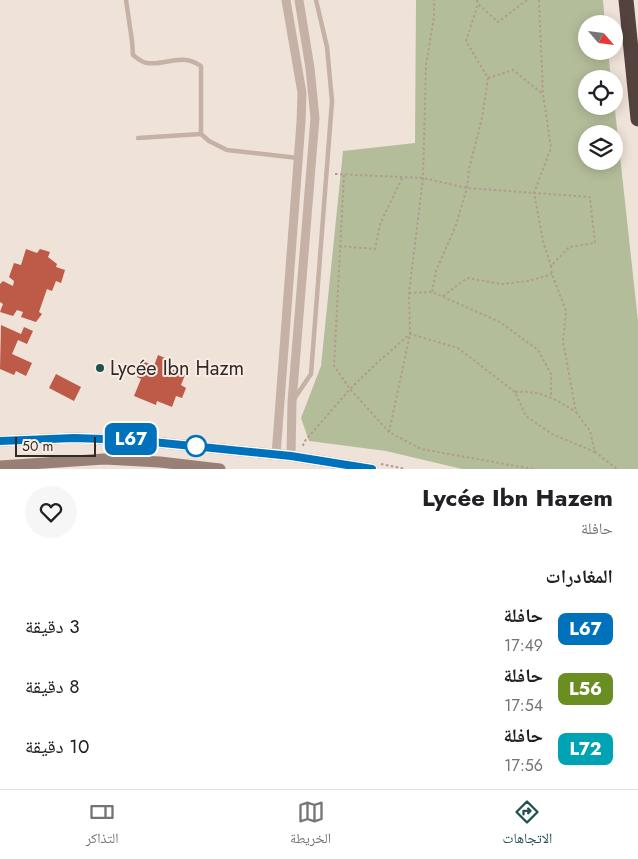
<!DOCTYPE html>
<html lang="ar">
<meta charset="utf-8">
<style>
:root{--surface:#fff;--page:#f6f6f6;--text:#202124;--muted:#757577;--line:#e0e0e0;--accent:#1f514f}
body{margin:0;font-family:Jost,"Noto Naskh Arabic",sans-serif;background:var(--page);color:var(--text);direction:rtl;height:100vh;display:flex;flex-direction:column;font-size:19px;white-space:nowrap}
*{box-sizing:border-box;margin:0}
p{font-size:16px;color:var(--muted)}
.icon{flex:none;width:28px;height:28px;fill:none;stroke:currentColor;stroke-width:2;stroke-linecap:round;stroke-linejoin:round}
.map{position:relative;height:469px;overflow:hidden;direction:ltr}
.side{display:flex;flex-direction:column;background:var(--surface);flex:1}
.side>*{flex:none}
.badge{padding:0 10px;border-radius:8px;font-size:18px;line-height:32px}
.needle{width:32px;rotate:118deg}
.tools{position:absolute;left:578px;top:15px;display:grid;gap:10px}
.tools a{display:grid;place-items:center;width:45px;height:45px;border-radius:50%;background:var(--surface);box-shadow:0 2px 12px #0003;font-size:25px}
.scale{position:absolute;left:15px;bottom:12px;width:81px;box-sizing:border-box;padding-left:5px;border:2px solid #322926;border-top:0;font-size:14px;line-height:18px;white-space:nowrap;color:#322926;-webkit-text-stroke:4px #f7ede4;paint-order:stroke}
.map>.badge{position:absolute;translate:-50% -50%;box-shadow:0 0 0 2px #fff}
h2{padding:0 25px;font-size:19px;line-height:45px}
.round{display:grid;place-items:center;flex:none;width:52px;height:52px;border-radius:26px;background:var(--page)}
.headline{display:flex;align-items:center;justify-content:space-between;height:85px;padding:0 25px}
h1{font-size:24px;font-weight:700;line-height:38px}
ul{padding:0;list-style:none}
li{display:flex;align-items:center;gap:15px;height:60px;padding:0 25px}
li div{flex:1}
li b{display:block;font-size:19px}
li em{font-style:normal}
li .badge{min-width:55px;font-weight:700;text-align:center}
.tab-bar{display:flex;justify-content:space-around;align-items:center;height:70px;border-top:1px solid var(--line);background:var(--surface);font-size:14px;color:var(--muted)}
.tab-bar a{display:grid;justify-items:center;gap:2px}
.tab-bar .on{color:var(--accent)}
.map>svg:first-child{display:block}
.green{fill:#b4bd9a;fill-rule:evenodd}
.building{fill:#bd5a48}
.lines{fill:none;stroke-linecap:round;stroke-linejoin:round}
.path{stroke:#b19b90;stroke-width:2;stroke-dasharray:2.5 2.5;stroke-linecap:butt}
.lane{stroke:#c6b1a6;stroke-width:4.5}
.street{stroke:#c6b1a6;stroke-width:9}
.secondary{stroke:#998077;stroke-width:11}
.highway{stroke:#53423e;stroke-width:15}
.line-casing{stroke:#fff;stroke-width:11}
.line{stroke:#0072bc;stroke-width:8}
.poi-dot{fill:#1f514f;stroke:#f7ede4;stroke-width:2}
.stop-dot{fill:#fff;stroke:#0072bc;stroke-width:2.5}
.labels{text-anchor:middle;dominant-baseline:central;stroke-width:4;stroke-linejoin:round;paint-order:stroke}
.poi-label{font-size:20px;fill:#322926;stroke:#f7ede4;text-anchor:start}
</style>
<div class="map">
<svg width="638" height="469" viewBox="0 0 638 469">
<rect width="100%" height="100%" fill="#efe2d8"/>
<path class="green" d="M416 0H603L605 24H586V51H608L611 79H586V106H614V101L638 321V469H462L386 451 309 441 301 418 321 366 343 151 415 143ZM586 134H614V161H586Z"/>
<g class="building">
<polygon points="26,249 37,253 40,249 50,252 48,257 57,264 56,267 65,270 61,283 56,281 52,291 47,289 39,312 42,314 36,322 21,317 23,312 17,310 13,316 0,312 3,304 0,302 0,284 3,281 13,286 14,281 9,277 14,263 21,265"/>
<polygon points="1,325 21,334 24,327 33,331 27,344 18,340 12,354 32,363 26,376 16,371 14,375 0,369"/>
<polygon points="158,355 172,361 169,368 185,375 181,385 186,388 182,398 176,396 172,407 157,401 156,405 134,396 141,379 137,377 143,361 154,366"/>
<polygon points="56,374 81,387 74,401 49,388"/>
</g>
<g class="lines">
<g class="path">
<polyline points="477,0 478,4 498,22 527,0"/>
<polyline points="539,0 543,94 551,148 534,193 543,241 551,266"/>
<polyline points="488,78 513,70 543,94"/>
<polyline points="335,174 423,178 467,188 590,197 595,243 569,247 551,266 552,274 566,311 563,341 576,412 590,431 595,452 617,469"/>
<polyline points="344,175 334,366 350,389 389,432 421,449 533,469"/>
<polyline points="339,246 375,249 380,224 402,178"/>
<polyline points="432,292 436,271 456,225 467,188 469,169 482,118 488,78 466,41 478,4"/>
<polyline points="409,293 432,292 500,322 538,350 551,374 551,396"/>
<polyline points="443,296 467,278 501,284 529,281 552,274"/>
<path d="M515 392C541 390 555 399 576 412"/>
<polyline points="389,432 410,334 409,293 423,178 426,65 434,17 434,0"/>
<polyline points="303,446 304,442 350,389 378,362 410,334 458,348 515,392 526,416 552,434 595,452"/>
<polyline points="381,464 405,469"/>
</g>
<g class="lane">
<path d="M126 0 132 41 133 55C137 58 141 62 147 63 166 66 181 52 201 66V134L209 141 227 150 298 158"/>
<polyline points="138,138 201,134"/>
<polyline points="294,399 311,374 332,101 327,47 316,0"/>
</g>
<g class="street">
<polyline points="276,455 301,122 302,93 286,0"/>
<polyline points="291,456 292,402 315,118 310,68 299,0"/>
</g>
<g class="secondary">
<polyline points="0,441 74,438 133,440 291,456 372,469"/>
<polyline points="0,466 104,459 160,462 220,469"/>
</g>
<polyline class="highway" points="626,0 638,119"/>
</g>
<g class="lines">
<defs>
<polyline id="line" points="0,441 74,438 133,440 291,456 372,469"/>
</defs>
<use href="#line" class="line-casing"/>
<use href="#line" class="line"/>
</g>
<circle class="poi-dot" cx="100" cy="368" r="5"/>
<circle class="stop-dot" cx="196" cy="446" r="10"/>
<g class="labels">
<g class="poi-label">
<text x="110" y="368">Lycée Ibn Hazm</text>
</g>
</g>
</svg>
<div class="tools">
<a><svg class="needle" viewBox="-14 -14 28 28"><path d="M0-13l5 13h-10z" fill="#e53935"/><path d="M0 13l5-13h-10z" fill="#757577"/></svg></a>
<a><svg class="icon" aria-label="locate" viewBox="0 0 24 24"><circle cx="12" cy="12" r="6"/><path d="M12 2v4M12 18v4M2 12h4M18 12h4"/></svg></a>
<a><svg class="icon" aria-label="layers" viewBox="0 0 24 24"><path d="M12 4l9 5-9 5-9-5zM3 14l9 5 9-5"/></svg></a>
</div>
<div class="scale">50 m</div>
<b class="badge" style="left:131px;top:439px;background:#0072bc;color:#fff">L67</b>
</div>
<section class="side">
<div class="headline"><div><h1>Lycée Ibn Hazem</h1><p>حافلة</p></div><a class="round"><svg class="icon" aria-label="heart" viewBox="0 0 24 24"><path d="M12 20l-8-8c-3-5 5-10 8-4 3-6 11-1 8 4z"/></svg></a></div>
<h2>المغادرات</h2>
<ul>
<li><span class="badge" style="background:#0072bc;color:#fff">L67</span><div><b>حافلة</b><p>17:49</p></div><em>3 دقيقة</em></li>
<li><span class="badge" style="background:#6b8e23;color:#fff">L56</span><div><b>حافلة</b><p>17:54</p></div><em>8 دقيقة</em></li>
<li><span class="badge" style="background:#00a3b4;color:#fff">L72</span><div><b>حافلة</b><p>17:56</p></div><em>10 دقيقة</em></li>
</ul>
</section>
<nav class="tab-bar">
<a class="on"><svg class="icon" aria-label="directions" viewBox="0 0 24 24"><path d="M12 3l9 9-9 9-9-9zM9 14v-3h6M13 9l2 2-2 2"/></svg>الاتجاهات</a>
<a><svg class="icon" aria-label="map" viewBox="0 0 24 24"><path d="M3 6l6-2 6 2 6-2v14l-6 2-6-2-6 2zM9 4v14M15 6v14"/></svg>الخريطة</a>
<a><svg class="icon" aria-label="tickets" viewBox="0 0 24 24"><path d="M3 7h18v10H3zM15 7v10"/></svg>التذاكر</a>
</nav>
